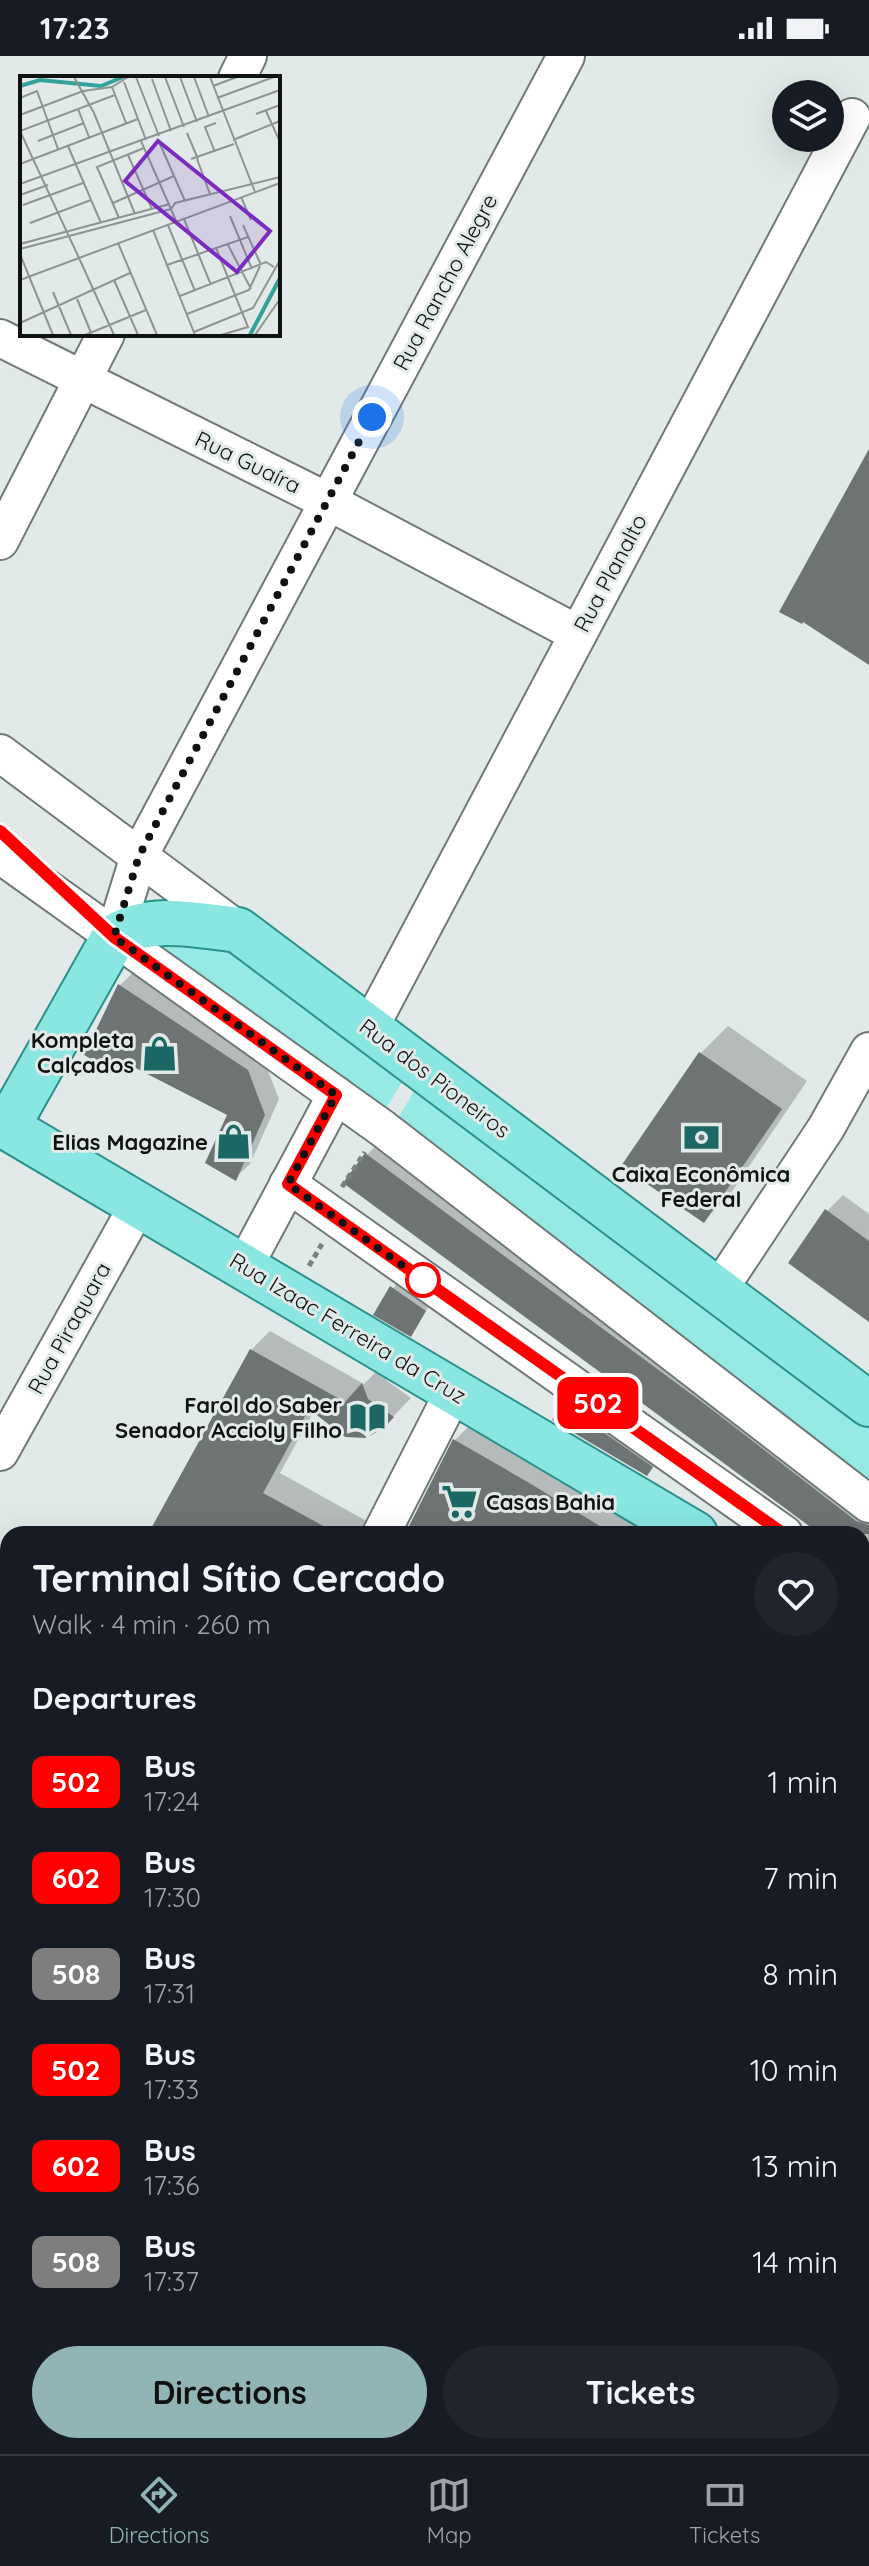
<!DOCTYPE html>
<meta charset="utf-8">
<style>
:root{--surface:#171b24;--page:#20242c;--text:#f1f3f6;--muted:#9ea1a6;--line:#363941;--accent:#91b4b4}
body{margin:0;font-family:Quicksand,sans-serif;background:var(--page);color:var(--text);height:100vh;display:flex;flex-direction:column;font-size:30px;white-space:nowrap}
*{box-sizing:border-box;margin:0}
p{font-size:26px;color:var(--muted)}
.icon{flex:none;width:44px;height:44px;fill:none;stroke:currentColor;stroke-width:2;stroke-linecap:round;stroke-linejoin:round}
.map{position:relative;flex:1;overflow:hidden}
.details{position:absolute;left:0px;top:1470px;width:870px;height:928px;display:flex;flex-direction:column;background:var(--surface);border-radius:24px 24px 0 0;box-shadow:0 8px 32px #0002}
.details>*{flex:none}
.badge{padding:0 16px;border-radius:12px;font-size:28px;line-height:52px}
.controls{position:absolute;left:772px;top:24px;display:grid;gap:16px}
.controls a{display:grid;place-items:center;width:72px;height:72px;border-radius:50%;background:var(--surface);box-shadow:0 8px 32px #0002;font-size:40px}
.you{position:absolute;width:40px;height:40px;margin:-20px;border:6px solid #fff;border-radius:50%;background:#1a73e8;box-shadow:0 0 0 12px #1a73e833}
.map>.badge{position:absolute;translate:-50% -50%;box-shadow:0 0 0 4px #fff}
h2{padding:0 32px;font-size:30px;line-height:72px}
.round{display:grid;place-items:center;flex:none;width:84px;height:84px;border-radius:42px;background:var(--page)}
.summary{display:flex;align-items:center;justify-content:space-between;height:136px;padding:0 32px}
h1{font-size:38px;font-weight:800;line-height:60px}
.button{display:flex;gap:16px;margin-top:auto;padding:16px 32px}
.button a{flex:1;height:92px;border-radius:48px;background:var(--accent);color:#111;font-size:32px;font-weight:800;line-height:92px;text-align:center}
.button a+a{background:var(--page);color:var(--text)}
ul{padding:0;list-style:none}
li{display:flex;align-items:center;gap:24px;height:96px;padding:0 32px}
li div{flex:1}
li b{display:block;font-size:30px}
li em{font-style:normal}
li .badge{min-width:88px;font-weight:700;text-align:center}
.status{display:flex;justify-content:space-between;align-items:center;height:56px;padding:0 40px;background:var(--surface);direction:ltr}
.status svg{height:22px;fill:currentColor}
.dock{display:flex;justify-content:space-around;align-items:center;height:112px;border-top:2px solid var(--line);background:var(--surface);font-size:22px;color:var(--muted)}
.dock a{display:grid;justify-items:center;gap:4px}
.dock .active{color:var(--accent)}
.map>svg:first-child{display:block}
.green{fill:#95eae4}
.shadow{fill:#0003}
.building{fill:#6d7473}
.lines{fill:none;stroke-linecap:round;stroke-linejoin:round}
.minor-casing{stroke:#717878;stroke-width:40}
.major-casing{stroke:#2b918b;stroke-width:48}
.path{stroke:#7b8180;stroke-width:5;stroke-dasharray:6 4;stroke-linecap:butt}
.minor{stroke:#fff;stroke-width:36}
.major{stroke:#89e6e1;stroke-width:44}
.line-casing{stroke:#fff;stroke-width:18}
.line{stroke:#f00;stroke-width:12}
.walk{stroke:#0f1211;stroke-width:8;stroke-dasharray:0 14.4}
.stop-dot{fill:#fff;stroke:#f00;stroke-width:4}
.labels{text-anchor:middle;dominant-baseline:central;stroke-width:6;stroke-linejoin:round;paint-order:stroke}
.street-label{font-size:22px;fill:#0f1211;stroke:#e2eae9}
.poi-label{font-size:22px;font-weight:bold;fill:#0f1211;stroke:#e2eae9;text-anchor:end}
.inset-river{fill:none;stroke:#34a19b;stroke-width:4}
.inset-road{fill:none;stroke:#8e9493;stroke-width:2}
.view{fill:#7b2cbf;fill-opacity:0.15;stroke:#7b2cbf;stroke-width:4}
.inset-edge{fill:none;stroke:#0f1211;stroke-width:4}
</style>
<div class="status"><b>17:23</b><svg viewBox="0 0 49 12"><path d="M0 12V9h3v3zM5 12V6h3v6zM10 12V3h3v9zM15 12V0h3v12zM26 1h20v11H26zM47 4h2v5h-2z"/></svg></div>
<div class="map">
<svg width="869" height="2398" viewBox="0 0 869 2398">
<rect width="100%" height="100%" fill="#e2eae9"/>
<g class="green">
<polygon points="135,875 239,878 413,1008 377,1067"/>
<polygon points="425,1017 869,1349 869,1424 640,1258 449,1099 398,1062"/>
</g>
<g class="shadow">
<polygon points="135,915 262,1000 279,1043 250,1108 235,1122 229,1058 126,1005 116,1015 87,998 120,929"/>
<polygon points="728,970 807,1025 731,1137 704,1165 700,998"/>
<polygon points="387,1078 869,1439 869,1511 862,1506 862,1478 824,1478 367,1099"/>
<polygon points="843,1139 869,1158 869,1263 827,1155"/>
<polygon points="397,1227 429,1250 415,1273 376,1258"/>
<polygon points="270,1275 364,1328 382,1310 386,1324 411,1342 383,1371 314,1355 280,1417 390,1478 156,1478 251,1294"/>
<polygon points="575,1338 657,1407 647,1418 555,1363"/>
<polygon points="474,1365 661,1478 407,1478 455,1384"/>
<polygon points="862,1599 869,1603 869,1707 864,1712"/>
<polygon points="869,2085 869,2114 862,2110 862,2098"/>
</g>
<g class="building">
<polygon points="869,393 869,609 803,566 802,568 779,556"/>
<polygon points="118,928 248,1014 265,1059 236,1125 205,1107 227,1059 124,1006 116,1017 84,999"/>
<polygon points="699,996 782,1053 704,1167 621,1110"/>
<polygon points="365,1097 706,1349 856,1465 869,1469 869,1478 820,1478 343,1127"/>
<polygon points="825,1153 869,1185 869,1266 788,1207"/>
<polygon points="390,1230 426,1255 411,1281 373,1259"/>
<polygon points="250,1293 345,1346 362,1327 368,1343 394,1361 384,1372 366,1382 345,1381 309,1353 263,1437 338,1478 148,1478"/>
<polygon points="563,1348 653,1411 647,1420 552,1364"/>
<polygon points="453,1383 526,1425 613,1478 405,1478"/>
</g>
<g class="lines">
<defs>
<g id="minor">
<polyline points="237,22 248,0"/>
<polyline points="0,282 327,445 578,578"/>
<polyline points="0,485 106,278"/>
<polyline points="0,697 238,874"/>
<polyline points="0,799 382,1072 869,1448"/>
<polyline points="114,881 139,800 566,0"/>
<polyline points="369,973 852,61"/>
<polyline points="288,1128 784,1478"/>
<polyline points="244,1211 336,1039"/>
<polyline points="718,1235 826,1072 869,995"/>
<polyline points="0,1396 138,1149"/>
<polyline points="381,1478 454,1335"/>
<polyline points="862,1533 869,1538"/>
<polyline points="0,1813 8,1818"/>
<polyline points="0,1859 8,1845"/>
<polyline points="862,1944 869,1931"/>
<polyline points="0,2038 8,2023"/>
<polyline points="46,2398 50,2390"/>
<polyline points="276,2398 280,2390"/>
<polyline points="453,2398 457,2390"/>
</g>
<g id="major">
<polyline points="0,1067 695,1478"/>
<path d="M7 1071 114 881C151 858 196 869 238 874L869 1348"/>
<polyline points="862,1577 869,1581"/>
</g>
</defs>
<use href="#minor" class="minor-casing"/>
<use href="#major" class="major-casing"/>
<g class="path">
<polyline points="342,1131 365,1096"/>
<polyline points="309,1210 322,1188"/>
</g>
<use href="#minor" class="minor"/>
<use href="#major" class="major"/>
</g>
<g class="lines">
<defs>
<polyline id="line" points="0,775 114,881 336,1039 288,1128 784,1478"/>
</defs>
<use href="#line" class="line-casing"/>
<use href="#line" class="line"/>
<polyline class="walk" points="372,361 139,800 114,881 336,1039 288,1128 423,1224"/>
</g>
<defs>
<symbol id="shop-bare" viewBox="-9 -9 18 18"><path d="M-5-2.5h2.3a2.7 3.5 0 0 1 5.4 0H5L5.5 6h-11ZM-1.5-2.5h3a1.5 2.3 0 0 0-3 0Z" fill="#1c6864" stroke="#e2eae9" stroke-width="2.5" paint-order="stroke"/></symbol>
<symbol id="bank-bare" viewBox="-9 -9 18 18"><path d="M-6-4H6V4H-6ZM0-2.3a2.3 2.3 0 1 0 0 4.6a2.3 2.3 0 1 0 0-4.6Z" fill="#1c6864" stroke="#e2eae9" stroke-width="2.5" paint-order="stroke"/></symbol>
<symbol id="library-bare" viewBox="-9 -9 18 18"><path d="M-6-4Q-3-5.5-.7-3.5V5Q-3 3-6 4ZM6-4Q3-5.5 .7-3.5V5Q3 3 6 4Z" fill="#1c6864" stroke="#e2eae9" stroke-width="2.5" paint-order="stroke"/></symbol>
<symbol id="supermarket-bare" viewBox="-9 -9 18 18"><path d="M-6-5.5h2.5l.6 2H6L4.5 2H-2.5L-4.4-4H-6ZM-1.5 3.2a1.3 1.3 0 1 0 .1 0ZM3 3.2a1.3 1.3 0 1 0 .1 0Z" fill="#1c6864" stroke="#e2eae9" stroke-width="2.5" paint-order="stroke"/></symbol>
</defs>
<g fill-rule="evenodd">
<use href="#shop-bare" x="134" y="972" width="51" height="51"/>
<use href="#bank-bare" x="676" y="1056" width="51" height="51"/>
<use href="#shop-bare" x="208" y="1060" width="51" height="51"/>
<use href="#library-bare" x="342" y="1336" width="51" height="51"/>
<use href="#supermarket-bare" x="434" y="1420" width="51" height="51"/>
</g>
<circle class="stop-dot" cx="423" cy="1224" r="16"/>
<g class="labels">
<g class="street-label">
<text transform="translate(445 226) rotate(-62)">Rua Rancho Alegre</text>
<text transform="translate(248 406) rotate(26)">Rua Guaíra</text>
<text transform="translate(610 517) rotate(-62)">Rua Planalto</text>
<text transform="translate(435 1022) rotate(37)">Rua dos Pioneiros</text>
<text transform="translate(69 1272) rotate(-61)">Rua Piraquara</text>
<text transform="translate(348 1272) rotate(31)">Rua Izaac Ferreira da Cruz</text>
</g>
<g class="poi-label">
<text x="134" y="984">Kompleta<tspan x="134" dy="25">Calçados</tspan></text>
<text x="208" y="1086">Elias Magazine</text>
<text x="701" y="1118" text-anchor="middle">Caixa Econômica<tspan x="701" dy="25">Federal</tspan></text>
<text x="342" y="1349">Farol do Saber<tspan x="342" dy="25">Senador Accioly Filho</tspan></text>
<text x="486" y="1446" text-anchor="start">Casas Bahia</text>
</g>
</g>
<g transform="translate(20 20)">
<rect width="260" height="260" fill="#e2eae9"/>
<path class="inset-river" d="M0 10 20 4 81 10 103 1M230 259 260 202"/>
<path class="inset-road" d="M54 1 74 37 115 138M116 1 139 60M145 1 164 51M160 1 177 46M174 1 189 41M190 1 235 116M132 3 151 55M104 6 126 64M193 10 217 1M92 11 106 47M0 22 17 15 38 73M197 22 254 1M58 33 69 61M246 35 260 66M236 38 260 29M0 39 63 15 92 11 108 1M167 57 178 83M213 64 260 45M18 65 64 47M140 68 165 125M48 70 81 147M195 76 185 51 196 47M108 79 132 133M171 83 214 68M177 83 190 118M0 88 118 43M0 108 260 14M0 119 28 109M221 121 231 144M93 127 154 100M3 129 63 107M210 140 232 193M99 142 77 91 124 72M164 143 191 209M156 145 151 133 155 127 260 101M10 147 71 124M148 149 175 215M223 149 241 189M133 154 175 259M98 167 137 259M207 167 231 213M0 168 150 128M196 172 228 251 201 259M0 173 151 133 121 65M0 178 33 259M59 182 0 55 95 19M59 182 94 259M147 189 228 161M0 204 260 107M94 204 118 259M33 216 51 259M160 220 246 186 254 191M57 223 72 259M167 238 229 214 240 190M0 247 110 197M174 256 233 232 260 184M65 259 126 234M235 259 260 223"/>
<path class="view" d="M138 65 250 155 217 196 105 105Z"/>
<rect width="260" height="260" class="inset-edge"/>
</g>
</svg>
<div class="controls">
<a><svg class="icon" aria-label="layers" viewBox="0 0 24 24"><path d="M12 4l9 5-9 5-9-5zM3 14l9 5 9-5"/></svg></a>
</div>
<div class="you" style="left:372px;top:361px"></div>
<b class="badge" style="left:598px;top:1347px;background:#f00;color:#fff">502</b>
<section class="details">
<div class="summary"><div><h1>Terminal Sítio Cercado</h1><p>Walk · 4 min · 260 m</p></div><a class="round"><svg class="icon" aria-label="heart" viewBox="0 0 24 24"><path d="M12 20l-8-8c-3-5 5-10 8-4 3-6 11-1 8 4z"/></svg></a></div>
<h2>Departures</h2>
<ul>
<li><span class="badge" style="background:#f00;color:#fff">502</span><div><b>Bus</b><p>17:24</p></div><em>1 min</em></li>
<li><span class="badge" style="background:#f00;color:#fff">602</span><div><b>Bus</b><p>17:30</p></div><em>7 min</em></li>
<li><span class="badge" style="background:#7e7e7e;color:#fff">508</span><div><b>Bus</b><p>17:31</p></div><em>8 min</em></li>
<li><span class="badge" style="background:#f00;color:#fff">502</span><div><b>Bus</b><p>17:33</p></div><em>10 min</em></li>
<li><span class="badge" style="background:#f00;color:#fff">602</span><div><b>Bus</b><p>17:36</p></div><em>13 min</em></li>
<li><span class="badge" style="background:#7e7e7e;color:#fff">508</span><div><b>Bus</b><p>17:37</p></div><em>14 min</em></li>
</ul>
<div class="button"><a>Directions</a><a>Tickets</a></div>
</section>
</div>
<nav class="dock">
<a class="active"><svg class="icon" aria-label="directions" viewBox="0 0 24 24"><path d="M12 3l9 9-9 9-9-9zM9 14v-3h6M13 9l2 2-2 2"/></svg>Directions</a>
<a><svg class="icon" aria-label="map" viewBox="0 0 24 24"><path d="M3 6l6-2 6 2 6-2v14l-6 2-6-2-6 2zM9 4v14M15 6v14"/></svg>Map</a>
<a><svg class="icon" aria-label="tickets" viewBox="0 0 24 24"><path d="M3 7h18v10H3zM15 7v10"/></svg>Tickets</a>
</nav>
